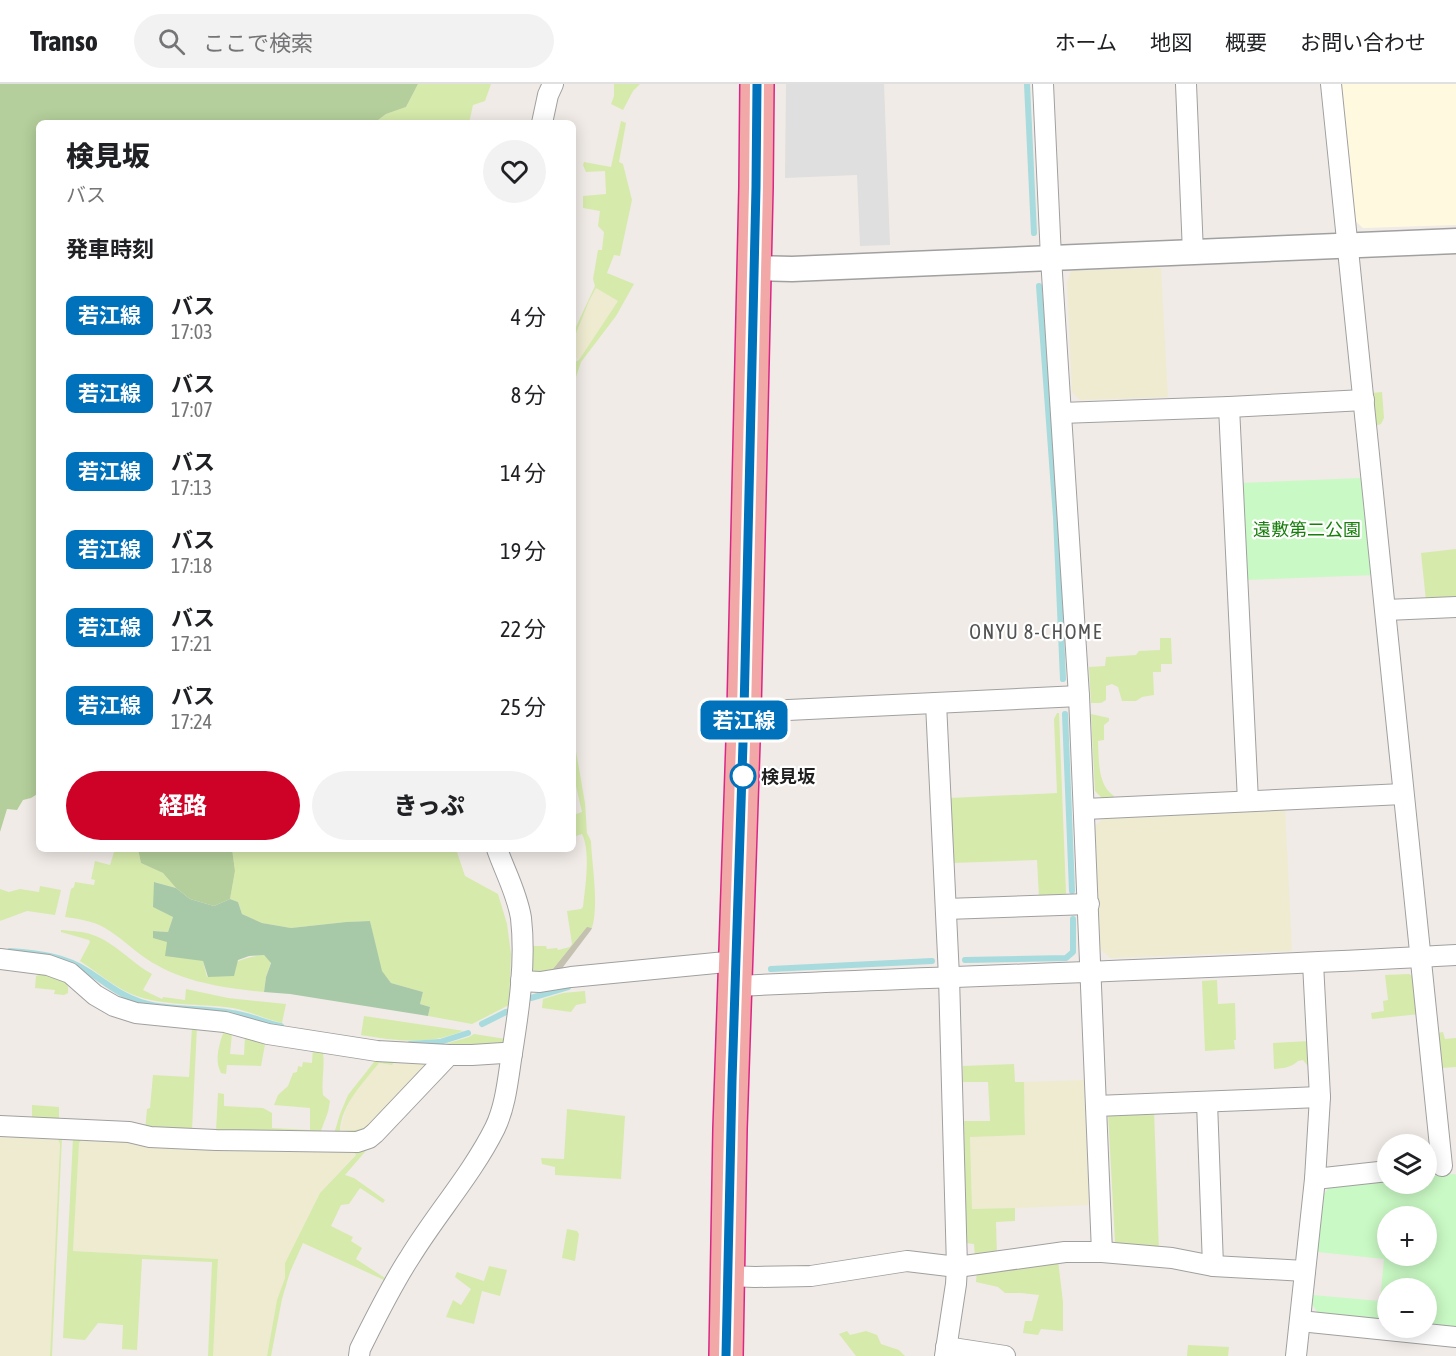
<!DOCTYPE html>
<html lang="ja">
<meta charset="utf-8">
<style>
:root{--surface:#fff;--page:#f2f2f2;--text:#202124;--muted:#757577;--line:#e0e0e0;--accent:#ce0127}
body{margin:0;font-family:"Asap Condensed","Noto Sans JP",sans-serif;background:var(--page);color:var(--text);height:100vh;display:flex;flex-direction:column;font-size:22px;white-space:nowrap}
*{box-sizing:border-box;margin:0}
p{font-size:20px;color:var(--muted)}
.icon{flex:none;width:33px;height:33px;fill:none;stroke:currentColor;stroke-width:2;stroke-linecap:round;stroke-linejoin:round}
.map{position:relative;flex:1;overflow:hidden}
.sheet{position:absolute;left:36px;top:36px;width:540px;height:732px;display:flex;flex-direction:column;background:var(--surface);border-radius:9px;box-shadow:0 3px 15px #0003}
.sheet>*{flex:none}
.badge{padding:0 12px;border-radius:9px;font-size:21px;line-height:39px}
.fabs{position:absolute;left:1377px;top:1050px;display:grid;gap:12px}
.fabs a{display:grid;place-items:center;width:60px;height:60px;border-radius:50%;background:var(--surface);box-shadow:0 3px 15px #0003;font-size:30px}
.map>.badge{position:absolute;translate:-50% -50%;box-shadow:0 0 0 3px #fff}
h2{padding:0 30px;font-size:22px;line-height:54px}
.round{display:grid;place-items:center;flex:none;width:63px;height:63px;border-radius:32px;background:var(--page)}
.summary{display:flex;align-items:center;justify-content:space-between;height:102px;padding:0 30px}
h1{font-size:28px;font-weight:800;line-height:45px}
.cta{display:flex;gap:12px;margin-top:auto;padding:12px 30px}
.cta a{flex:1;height:69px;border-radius:36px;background:var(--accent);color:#fff;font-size:24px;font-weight:800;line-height:69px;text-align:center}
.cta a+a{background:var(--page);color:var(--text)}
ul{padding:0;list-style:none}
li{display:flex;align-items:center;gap:18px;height:78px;padding:0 30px}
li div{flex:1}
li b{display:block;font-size:22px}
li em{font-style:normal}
li .badge{min-width:66px;font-weight:700;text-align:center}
header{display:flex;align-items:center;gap:36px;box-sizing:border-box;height:84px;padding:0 30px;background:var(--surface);border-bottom:2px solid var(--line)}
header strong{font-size:28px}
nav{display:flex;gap:33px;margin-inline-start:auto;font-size:21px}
.search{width:420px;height:54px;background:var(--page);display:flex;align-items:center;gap:15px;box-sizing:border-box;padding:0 21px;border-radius:33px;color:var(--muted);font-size:22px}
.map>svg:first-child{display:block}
.education{fill:#fff9e0}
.construction{fill:#c5c1b1}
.farmland{fill:#eeebd1}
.grass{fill:#d6eaac;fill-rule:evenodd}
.forest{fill:#b4cf9b}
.cemetery{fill:#a8c9a7}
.park{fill:#c9f9c4;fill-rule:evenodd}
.parking{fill:#dfdfdf}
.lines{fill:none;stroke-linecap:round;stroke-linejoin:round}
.stream{stroke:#a7dbdd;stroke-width:6}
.minor-casing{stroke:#a0a0a0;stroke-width:22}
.tertiary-casing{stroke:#a0a0a0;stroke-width:27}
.trunk-casing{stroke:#da2786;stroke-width:36}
.minor{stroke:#fff;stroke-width:20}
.tertiary{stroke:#fff;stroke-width:24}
.trunk{stroke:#f1a8a7;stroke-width:33}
.line-casing{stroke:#fff;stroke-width:14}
.line{stroke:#0072bc;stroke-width:9}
.stop-dot{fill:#fff;stroke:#0072bc;stroke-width:3}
.labels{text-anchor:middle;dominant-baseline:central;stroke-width:4.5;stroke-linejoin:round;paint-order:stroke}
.park-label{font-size:18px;fill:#187f0c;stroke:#fff}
.stop-label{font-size:18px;font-weight:bold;fill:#1f1f1f;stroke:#fff;text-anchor:start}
.neighbourhood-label{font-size:20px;letter-spacing:1.5px;fill:#525252;stroke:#fff}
</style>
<header>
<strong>Transo</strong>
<div class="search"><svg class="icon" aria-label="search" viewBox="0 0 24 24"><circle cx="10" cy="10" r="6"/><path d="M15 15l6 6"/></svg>ここで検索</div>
<nav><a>ホーム</a><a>地図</a><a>概要</a><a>お問い合わせ</a></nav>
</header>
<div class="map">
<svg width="1456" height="1272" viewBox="0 0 1456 1272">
<rect width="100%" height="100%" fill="#f0ebe6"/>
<polygon class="education" points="1339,0 1456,0 1456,141 1363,144 1353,135"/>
<polygon class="construction" points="587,842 592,844 591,846 557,891 548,891"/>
<g class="farmland">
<polygon points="1161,184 1168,313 1080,316 1072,308 1067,198 1071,187"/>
<polygon points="596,204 618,217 579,276 573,271 573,257 589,217"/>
<polygon points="1285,723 1292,867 1110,874 1098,863 1094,743 1106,732"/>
<polygon points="394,978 426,980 425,985 404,1007 367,1043 356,1046 340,1047 346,1025 354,1009 379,979 391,981"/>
<polygon points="1084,996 1089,1121 972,1126 970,1052 1025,1051 1024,998"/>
<polygon points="0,1052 58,1055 60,1060 50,1272 0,1272"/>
<polygon points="81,1056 149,1060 352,1066 356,1070 320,1109 285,1179 285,1194 277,1216 267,1272 213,1272 218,1175 73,1167 79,1059"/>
</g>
<g class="grass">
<polygon points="418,0 491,0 485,17 473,21 469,39 374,39 386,30 406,23"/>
<polygon points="614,0 640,0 633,7 623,26 611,20 614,12"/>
<polygon points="621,37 626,39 619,78 623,80 632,116 620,172 614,171 607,189 634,200 616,232 581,278 573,302 573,279 579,276 618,217 596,204 589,217 573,257 575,245 595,202 593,195 598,166 602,166 604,148 598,142 600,127 583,124 583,112 606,110 605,87 586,88 583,81 584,78 611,83"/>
<polygon points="1382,308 1384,334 1381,340 1375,342 1372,309"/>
<polygon points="1456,465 1456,515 1426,517 1421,469"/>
<polygon points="1160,554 1171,554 1172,580 1161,580 1161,588 1153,588 1154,611 1142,613 1136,617 1122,617 1118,603 1112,600 1106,602 1106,616 1101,619 1091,619 1089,583 1105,582 1106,573 1136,571 1139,567 1160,566"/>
<polygon points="1057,629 1059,629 1066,809 1063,814 1039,814 1037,776 952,779 949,714 1057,709 1054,635"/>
<path d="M1091 630 1109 634V637L1104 641V656L1098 657C1099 675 1097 701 1114 712V716H1104L1095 707Z"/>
<path d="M573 650 585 719 587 749 591 757C592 783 599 820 592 844L587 843 548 891 535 890 531 886V862H546L547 865 557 864 558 866 570 863 572 860 567 827 581 825 583 823C585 804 591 768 582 750L573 753V731L582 728 576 702H573Z"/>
<path d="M115 765H138L141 779 163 789 176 804 155 798 173 833 168 848 154 847 167 858 203 877 207 893C228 882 241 873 264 871L271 878 266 893 264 908C225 904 187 899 153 879 136 869 122 854 105 844 93 837 79 835 65 833L71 805 74 803 75 798 94 801 95 796 91 795 95 777 110 781Z"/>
<polygon points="232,765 456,765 465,792 498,810 507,840 511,870 509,921 472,940 428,932 430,923 420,920 423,908 391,899 381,887 370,837 346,838 291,844 262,839 242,830 238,818 230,815 235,787"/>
<polygon points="40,802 61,806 55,831 27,827 0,837 0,805 9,808 20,805 39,808"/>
<path d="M61 846C71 847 83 847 93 851 114 858 132 879 152 890L143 906 162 915 163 913 185 916 186 905 228 914 286 920 282 939C265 935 249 927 233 924 199 919 164 923 131 910 113 902 97 888 80 877L90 858 89 856 61 848Z"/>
<polygon points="44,889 66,897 68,903 68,909 64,911 54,910 55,906 35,904 36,892"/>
<polygon points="1409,890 1417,895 1420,930 1372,935 1371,929 1384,927 1383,917 1388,916 1385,891"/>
<polygon points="1217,896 1218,920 1235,919 1236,956 1234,956 1235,965 1205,967 1202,897"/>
<polygon points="585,907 586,919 576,921 571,928 542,924 543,915 563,909"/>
<path d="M364 932 458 946 463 947C454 950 444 954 435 955 411 959 385 955 361 951Z"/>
<path d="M192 943H197L192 1046 216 1047 218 1009 224 1010V1022L263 1024 272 1029V1044L310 1046V1024L274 1021 278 1011 288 1002 293 989 297 988 298 982 302 983 303 978 312 979 313 963 322 964C326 979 321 995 323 1011L330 1017 328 1028 319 1052 145 1047 147 1025 150 1024 153 991 189 993Z"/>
<path d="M225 945 232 949 230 970 244 971 245 953 266 955 261 982 227 981 226 990 221 989C220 986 218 983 218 980 216 971 221 953 225 945Z"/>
<polygon points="1443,948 1445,955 1456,954 1456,983 1442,984 1438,949"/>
<polygon points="474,950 506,955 502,959 494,963 442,961 469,953"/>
<path d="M1309 957 1310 981H1307L1303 976 1298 977C1291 984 1283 984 1274 985L1273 959Z"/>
<path d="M378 973 432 978 367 1050 333 1053 340 1030 348 1011ZM394 978 426 980 425 985 367 1043 356 1046 340 1047C341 1021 363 999 379 979L392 981Z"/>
<polygon points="1014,980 1015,998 1024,998 1025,1051 970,1053 972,1125 1015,1124 1015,1137 996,1138 997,1172 975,1174 974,1160 966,1159 964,1037 990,1037 988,998 963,998 963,982"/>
<polygon points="32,1021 59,1023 59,1040 32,1039"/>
<polygon points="567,1025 625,1032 621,1095 555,1091 555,1083 542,1080 541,1074 564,1075"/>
<polygon points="1154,1026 1159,1167 1121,1164 1115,1158 1108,1028"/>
<polygon points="0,1047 62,1053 52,1272 50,1272 60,1060 58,1055 0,1052"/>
<polygon points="73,1054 371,1061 345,1091 354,1094 385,1116 383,1119 360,1104 349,1120 341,1121 331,1142 353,1153 351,1157 362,1164 356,1175 385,1194 384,1196 303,1159 290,1188 282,1215 271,1272 267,1272 277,1216 285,1194 285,1179 320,1109 356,1071 353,1066 149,1060 81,1056 79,1059 73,1167 218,1175 213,1272 208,1272 212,1178 142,1175 137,1266 122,1265 123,1241 98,1239 85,1256 63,1254"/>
<polygon points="567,1145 577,1147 579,1150 575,1177 562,1174"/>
<polygon points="1058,1176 1063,1218 1063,1247 1041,1245 1038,1251 1023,1249 1025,1237 1032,1237 1039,1211 1021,1209 1005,1209 998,1203 976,1198 977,1186"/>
<polygon points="489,1182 507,1186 500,1212 482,1207 474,1240 446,1233 453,1216 461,1221 471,1205 455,1193 457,1188 484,1197"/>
<polygon points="847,1247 850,1251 866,1247 877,1251 881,1260 899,1266 905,1272 856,1272 839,1250"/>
<polygon points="1188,1261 1229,1263 1228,1272 1187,1272"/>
</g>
<g class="forest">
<polygon points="0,0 418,0 406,23 386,30 374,39 39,39 39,709 31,714 23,716 17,726 7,725 0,748"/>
<polygon points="138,765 232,765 235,787 230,815 214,822 190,815 176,804 163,789 141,779"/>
</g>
<polygon class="cemetery" points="154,798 176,804 190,815 214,822 230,815 238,818 242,830 262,839 291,844 346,838 370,837 382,887 391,899 423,908 420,920 430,923 428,932 290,910 264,908 266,893 271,879 264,871 249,872 238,876 234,892 208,893 203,877 165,872 167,858 153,854 153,847 168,848 173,833 153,823"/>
<g class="park">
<polygon points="1362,394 1374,491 1244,496 1241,399"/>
<path d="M1454 1090 1456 1091V1244L1427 1241 1426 1204H1388L1387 1237 1319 1231 1311 1218 1312 1211 1380 1217 1384 1175 1318 1168 1323 1111 1331 1101 1387 1096 1388 1100H1426L1427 1092ZM1388 1132H1426V1172H1388Z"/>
</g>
<polygon class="parking" points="786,0 884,0 890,161 860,162 857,91 785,94"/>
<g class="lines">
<g class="stream">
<polyline points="1027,0 1034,149"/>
<polyline points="1039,202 1056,433 1063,595"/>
<polyline points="1065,630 1072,807"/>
<path d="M10 867C38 869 65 872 89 888 106 899 121 912 141 918 170 927 202 923 232 929 249 931 265 939 281 942"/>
<polyline points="965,876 1066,874 1073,868 1073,835"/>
<polyline points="771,885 932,877"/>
<polyline points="531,914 568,903"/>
<polyline points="482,940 506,928"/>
<polyline points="410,960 440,958 468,949"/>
</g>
<defs>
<g id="minor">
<polyline points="1043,0 1051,174 1079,612 1102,1168"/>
<polyline points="1186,0 1193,169"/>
<polyline points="1331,0 1442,1082"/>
<polyline points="542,39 548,11 553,0"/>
<polyline points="1229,323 1248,717"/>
<polyline points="1061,329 1229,323 1364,316"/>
<polyline points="1386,526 1456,523"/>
<polyline points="936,619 949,893 957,1183 956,1200 945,1272"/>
<polyline points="744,628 1079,612"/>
<polyline points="1085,725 1403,710"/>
<polyline points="946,825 1089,820"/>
<polyline points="0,875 48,881 70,889 95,911 114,922 136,929 225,938 268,950 377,967 449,971 472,971 503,969 512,970"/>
<polyline points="521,897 540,898 571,893 726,878 736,878"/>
<path d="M735 902C975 891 1216 885 1456 871"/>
<polyline points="1207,1018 1213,1182"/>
<polyline points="1096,1022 1320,1013"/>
<polyline points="0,1042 129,1048 150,1053 216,1056 357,1058 369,1054 375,1049 449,971"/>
<polyline points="1315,1095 1388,1087"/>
<polyline points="727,1192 755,1193 811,1192 907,1177 957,1183 1065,1168 1102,1168 1172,1174 1213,1182 1305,1187"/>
<polyline points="1300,1237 1456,1253"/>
<polyline points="946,1263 1005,1272"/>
<path d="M359 1272 360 1265C376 1233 391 1202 410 1173 437 1129 472 1090 495 1044 506 1021 508 994 512 969 519 925 526 878 521 834 517 809 505 788 497 765"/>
<polyline points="1296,1272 1315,1095 1320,1013 1313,879"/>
</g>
<polyline id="tertiary" points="754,184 792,185 1456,157"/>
<polyline id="trunk" points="726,1272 730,1045 744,628 756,103 757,0"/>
</defs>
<use href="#minor" class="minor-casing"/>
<use href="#tertiary" class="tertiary-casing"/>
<use href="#trunk" class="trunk-casing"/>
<use href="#minor" class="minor"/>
<use href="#tertiary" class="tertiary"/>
<use href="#trunk" class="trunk"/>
</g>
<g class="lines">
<defs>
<polyline id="line" points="726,1272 732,997 744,628 756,103 757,0"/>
</defs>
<use href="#line" class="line-casing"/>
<use href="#line" class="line"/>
</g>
<circle class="stop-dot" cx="743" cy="692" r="12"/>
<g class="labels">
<g class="park-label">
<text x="1307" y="445">遠敷第二公園</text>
</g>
<g class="stop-label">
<text x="761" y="692">検見坂</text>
</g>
<g class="neighbourhood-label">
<text x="1036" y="547">ONYU 8-CHOME</text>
</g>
</g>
</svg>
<div class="fabs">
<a><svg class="icon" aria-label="layers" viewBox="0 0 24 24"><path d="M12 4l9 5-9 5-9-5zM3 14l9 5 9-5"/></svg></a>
<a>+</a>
<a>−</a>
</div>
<b class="badge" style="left:744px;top:636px;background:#0072bc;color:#fff">若江線</b>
<section class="sheet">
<div class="summary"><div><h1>検見坂</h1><p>バス</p></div><a class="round"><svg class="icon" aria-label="heart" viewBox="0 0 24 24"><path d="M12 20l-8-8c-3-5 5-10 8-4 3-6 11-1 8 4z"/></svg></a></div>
<h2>発車時刻</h2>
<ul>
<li><span class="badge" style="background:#0072bc;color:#fff">若江線</span><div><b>バス</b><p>17:03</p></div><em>4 分</em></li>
<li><span class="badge" style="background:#0072bc;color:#fff">若江線</span><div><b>バス</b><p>17:07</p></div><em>8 分</em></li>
<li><span class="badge" style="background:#0072bc;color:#fff">若江線</span><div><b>バス</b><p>17:13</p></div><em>14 分</em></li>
<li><span class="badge" style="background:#0072bc;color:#fff">若江線</span><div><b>バス</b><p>17:18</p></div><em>19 分</em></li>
<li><span class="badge" style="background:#0072bc;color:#fff">若江線</span><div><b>バス</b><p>17:21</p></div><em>22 分</em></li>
<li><span class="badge" style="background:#0072bc;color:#fff">若江線</span><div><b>バス</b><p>17:24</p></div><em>25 分</em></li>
</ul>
<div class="cta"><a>経路</a><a>きっぷ</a></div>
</section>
</div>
